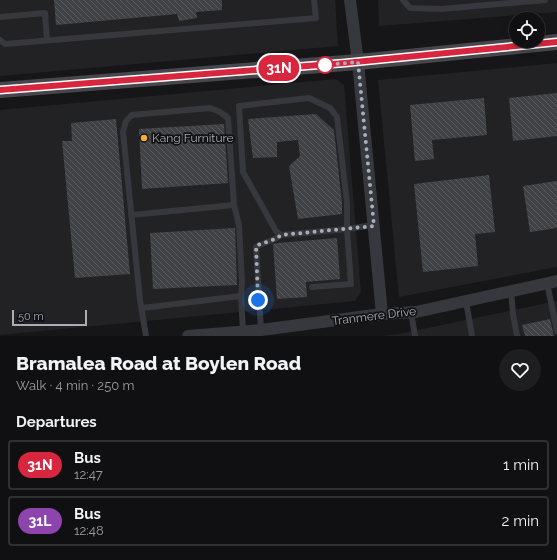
<!DOCTYPE html>
<meta charset="utf-8">
<style>
:root{--surface:#101012;--page:#1e1e20;--text:#f1f3f6;--muted:#9c9d9f;--line:#303032}
body{margin:0;font-family:Raleway,sans-serif;background:var(--page);color:var(--text);height:100vh;display:flex;flex-direction:column;font-size:15px;white-space:nowrap}
*{box-sizing:border-box;margin:0}
p{font-size:13px;color:var(--muted)}
.icon{flex:none;width:22px;height:22px;fill:none;stroke:currentColor;stroke-width:2;stroke-linecap:round;stroke-linejoin:round}
.map{position:relative;height:336px;overflow:hidden}
.details{display:flex;flex-direction:column;background:var(--surface);flex:1}
.details>*{flex:none}
.badge{padding:0 8px;border-radius:13px;font-size:14px;line-height:26px}
.controls{position:absolute;left:509px;top:12px;display:grid;gap:8px}
.controls a{display:grid;place-items:center;width:36px;height:36px;border-radius:50%;background:var(--surface);box-shadow:0 2px 10px #0003,0 0 0 1px var(--line);font-size:20px}
.scale{position:absolute;left:12px;bottom:10px;width:75px;box-sizing:border-box;padding-left:4px;border:2px solid #a8adb8;border-top:0;font-size:11px;line-height:14px;white-space:nowrap;color:#a8adb8;-webkit-text-stroke:3px #111113;paint-order:stroke}
.you{position:absolute;width:20px;height:20px;margin:-10px;border:3px solid #fff;border-radius:50%;background:#1a73e8;box-shadow:0 0 0 6px #1a73e833}
.map>.badge{position:absolute;translate:-50% -50%;box-shadow:0 0 0 2px #fff}
h2{padding:0 16px;font-size:15px;line-height:36px}
.round{display:grid;place-items:center;flex:none;width:42px;height:42px;border-radius:21px;background:var(--page)}
.headline{display:flex;align-items:center;justify-content:space-between;height:68px;padding:0 16px}
h1{font-size:19px;font-weight:800;line-height:30px}
ul{padding:0;list-style:none}
li{display:flex;align-items:center;gap:12px;height:50px;margin:0 8px 6px;padding:0 8px;border:2px solid var(--line);border-radius:4px}
li div{flex:1}
li b{display:block;font-size:15px}
li em{font-style:normal}
li .badge{min-width:44px;font-weight:700;text-align:center}
.map>svg:first-child{display:block}
.built{fill:#222225}
.building{fill:url(#building-back-hatch)}
.lines{fill:none;stroke-linecap:round;stroke-linejoin:round}
.service{stroke:#37383d;stroke-width:6}
.minor{stroke:#37383d;stroke-width:12}
.secondary{stroke:#45474d;stroke-width:16}
.line-casing{stroke:#fff;stroke-width:9}
.line{stroke:#d7263d;stroke-width:6}
.walk{stroke:#a8adb8;stroke-width:4;stroke-dasharray:0 7.2}
.stop-dot{fill:#fff;stroke:#d7263d;stroke-width:2}
.poi-dot{fill:#f2b134;stroke:#111113;stroke-width:1.5}
.labels{text-anchor:middle;dominant-baseline:central;stroke-width:3.5;stroke-linejoin:round;paint-order:stroke}
.poi-label{font-size:12px;fill:#a8adb8;stroke:#111113;text-anchor:start}
.street-label{font-size:12px;fill:#a8adb8;stroke:#111113}
</style>
<div class="map">
<svg width="557" height="336" viewBox="0 0 557 336">
<defs>
<pattern id="building-back-hatch" width="6" height="6" patternUnits="userSpaceOnUse"><rect width="6" height="6" fill="#404145"/><path d="M-1 5l2 2M0 0l6 6M5-1l2 2" fill="none" stroke="#595a5e"/></pattern>
</defs>
<rect width="100%" height="100%" fill="#161618"/>
<g class="built">
<polygon points="0,0 335,0 338,46 0,76"/>
<polygon points="378,0 557,0 557,12 379,26"/>
<polygon points="557,63 557,267 399,297 378,80"/>
<polygon points="336,79 344,85 361,292 355,301 0,335 0,110"/>
<polygon points="557,301 557,336 382,336 399,334"/>
</g>
<g class="building">
<polygon points="54,0 222,0 222,10 196,12 197,18 179,21 177,14 56,25"/>
<polygon points="557,93 557,136 513,141 509,98"/>
<polygon points="484,98 487,135 432,140 434,159 415,161 410,105"/>
<polygon points="316,114 334,130 342,203 342,214 298,219 289,166 300,156 298,140 277,142 277,157 253,158 248,119"/>
<polygon points="116,119 130,274 75,278 62,141 72,141 71,123"/>
<polygon points="224,124 228,183 142,189 139,129"/>
<polygon points="489,175 495,232 475,234 478,266 423,272 414,184"/>
<polygon points="557,181 557,228 530,232 523,186"/>
<polygon points="235,228 237,285 153,289 150,233"/>
<polygon points="337,238 340,279 306,282 307,297 277,299 273,244 278,243"/>
<polygon points="550,319 554,336 525,336 522,325"/>
</g>
<g class="lines">
<g class="service">
<polyline points="403,0 410,8 441,9 545,0"/>
<polyline points="0,17 45,13 47,40"/>
<polyline points="0,40 5,44 316,18 314,0"/>
<polyline points="131,215 234,205"/>
<polyline points="547,283 557,331"/>
<polyline points="312,287 351,284 347,229 281,235 276,231 243,172 239,106 309,98 330,108 337,117 347,203 347,229 374,225"/>
<polyline points="511,291 513,314 517,336"/>
<polyline points="466,301 472,336"/>
<polyline points="142,308 241,296"/>
<polyline points="411,312 415,336"/>
<path d="M261 330 256 247C264 242 274 241 281 235"/>
<polyline points="146,336 140,300 123,132 126,121 132,115 210,108 220,112 228,118 234,205 239,225 242,282 241,296 243,331"/>
</g>
<g class="minor">
<polyline points="350,0 358,62 382,314"/>
<polyline points="188,336 261,330 382,314 416,312 557,281"/>
</g>
<polyline class="secondary" points="0,90 358,62 557,42"/>
</g>
<g class="lines">
<defs>
<polyline id="line" points="0,90 345,63 557,42"/>
</defs>
<use href="#line" class="line-casing"/>
<use href="#line" class="line"/>
<path class="walk" d="M258 300 256 246C264 242 274 241 281 235L374 226 358 62 325 65"/>
</g>
<circle class="stop-dot" cx="325" cy="65" r="8"/>
<circle class="poi-dot" cx="144" cy="138" r="4"/>
<g class="labels">
<g class="poi-label">
<text x="152" y="138">Kang Furniture</text>
</g>
<g class="street-label">
<text transform="translate(374 316) rotate(-7)">Tranmere Drive</text>
</g>
</g>
</svg>
<div class="controls">
<a><svg class="icon" aria-label="locate" viewBox="0 0 24 24"><circle cx="12" cy="12" r="6"/><path d="M12 2v4M12 18v4M2 12h4M18 12h4"/></svg></a>
</div>
<div class="scale">50 m</div>
<div class="you" style="left:258px;top:300px"></div>
<b class="badge" style="left:279px;top:68px;background:#d7263d;color:#fff">31N</b>
</div>
<section class="details">
<div class="headline"><div><h1>Bramalea Road at Boylen Road</h1><p>Walk · 4 min · 250 m</p></div><a class="round"><svg class="icon" aria-label="heart" viewBox="0 0 24 24"><path d="M12 20l-8-8c-3-5 5-10 8-4 3-6 11-1 8 4z"/></svg></a></div>
<h2>Departures</h2>
<ul>
<li><span class="badge" style="background:#d7263d;color:#fff">31N</span><div><b>Bus</b><p>12:47</p></div><em>1 min</em></li>
<li><span class="badge" style="background:#8e44ad;color:#fff">31L</span><div><b>Bus</b><p>12:48</p></div><em>2 min</em></li>
</ul>
</section>
